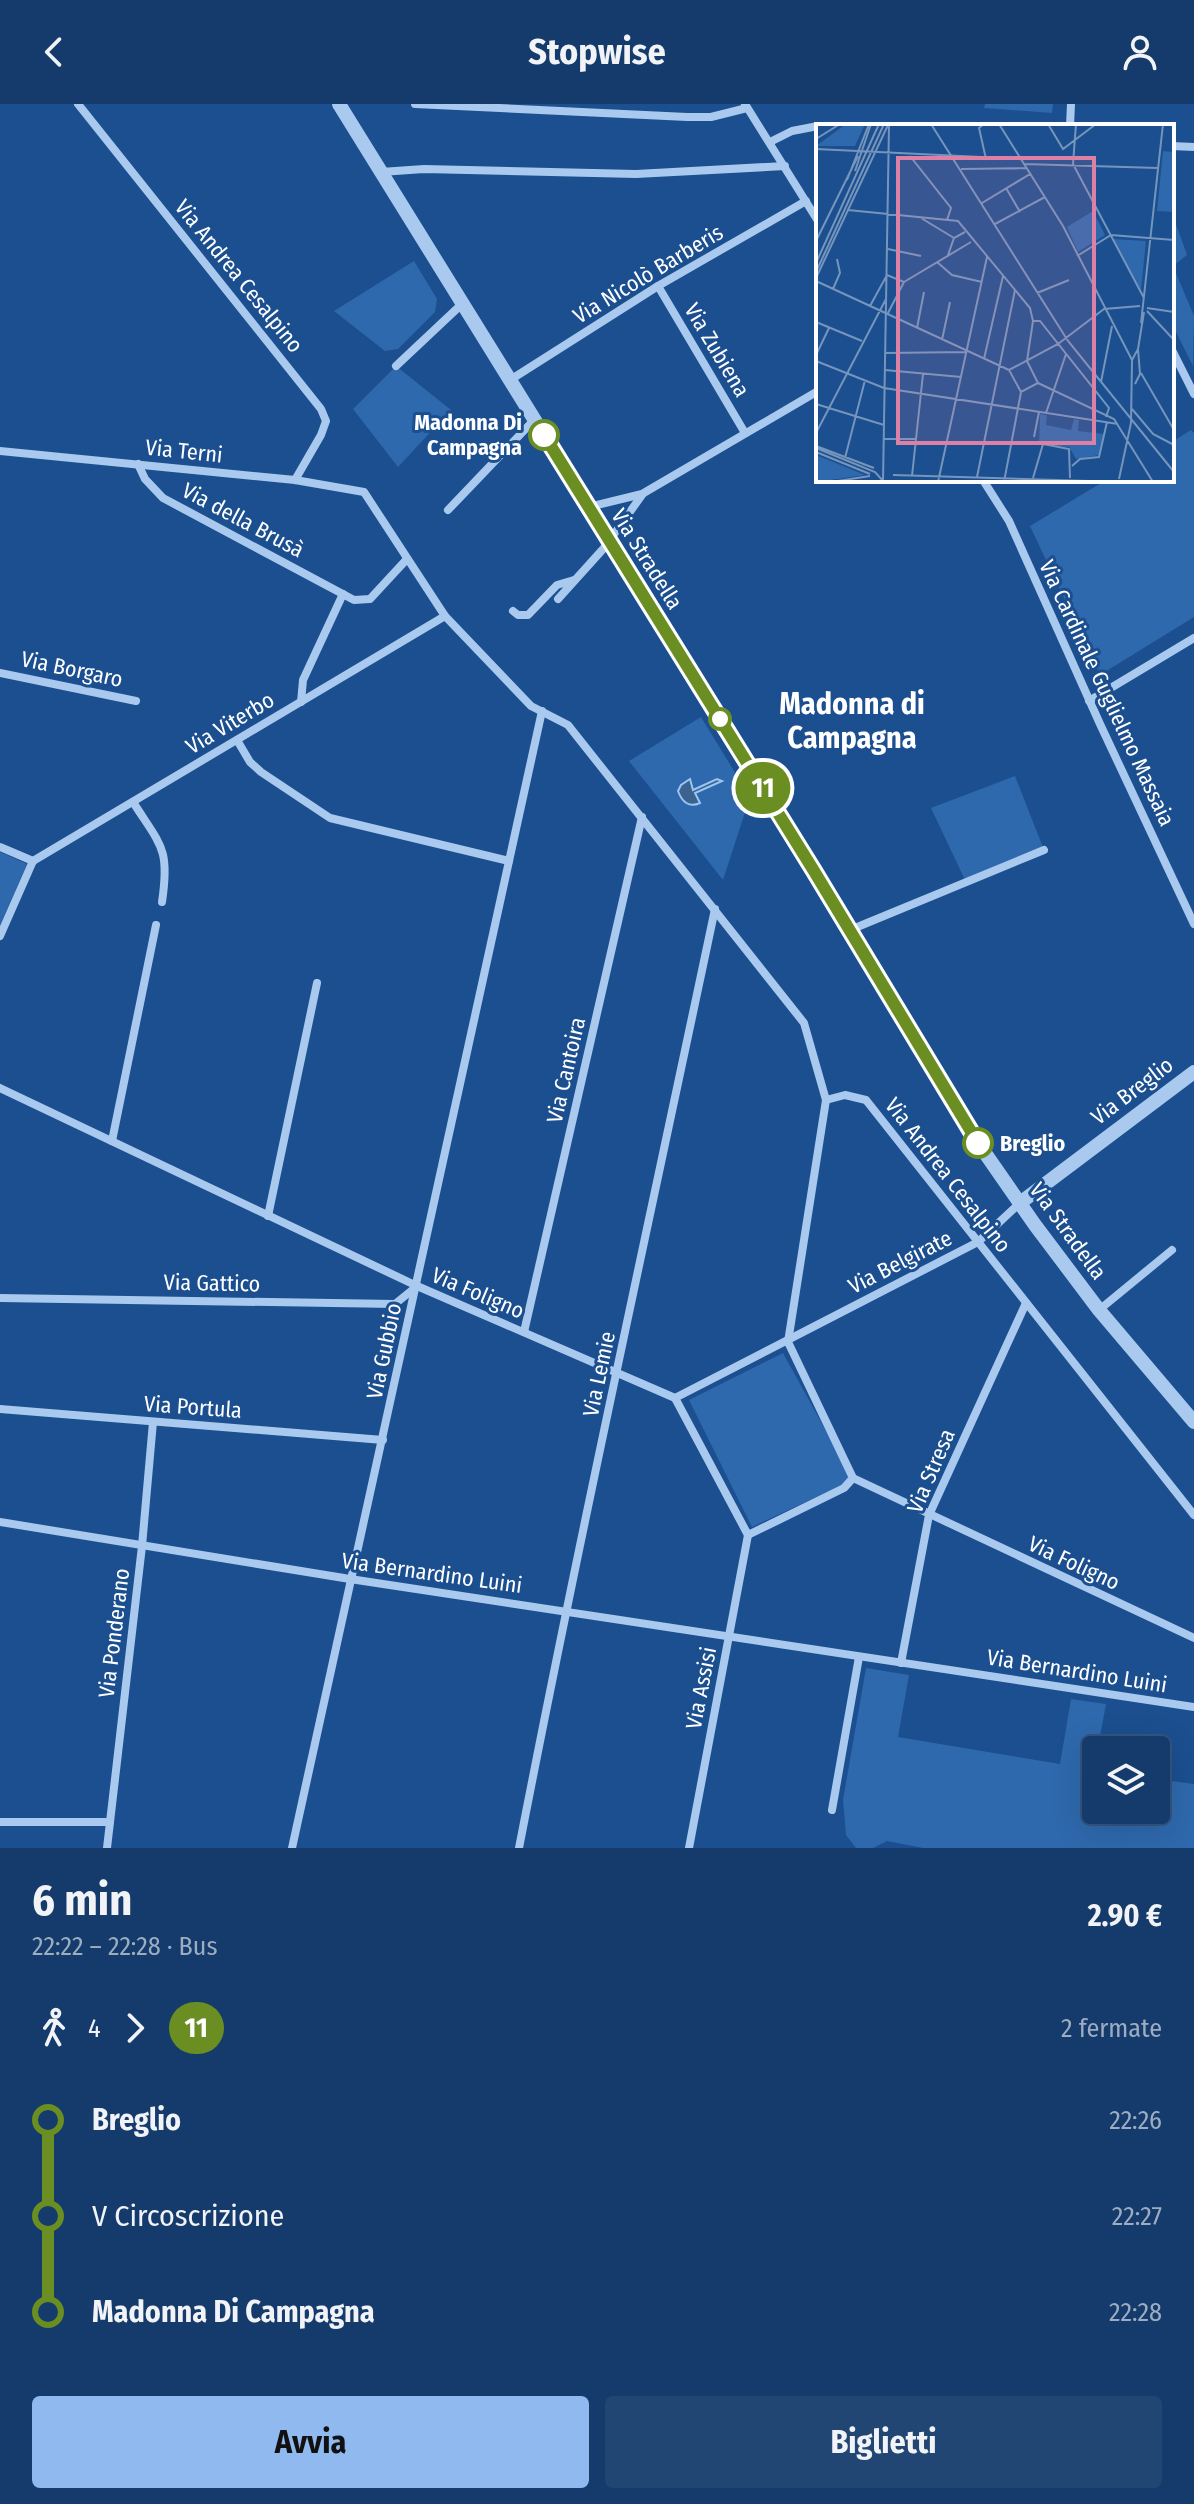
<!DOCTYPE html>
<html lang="it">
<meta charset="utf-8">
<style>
:root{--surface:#143b6b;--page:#214673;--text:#f1f3f6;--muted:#9dadc1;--line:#33557e;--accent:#90b9f0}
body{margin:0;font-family:"Fira Sans Condensed",sans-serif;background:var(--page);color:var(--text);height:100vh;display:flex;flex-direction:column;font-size:30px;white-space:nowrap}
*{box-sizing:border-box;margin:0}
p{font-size:26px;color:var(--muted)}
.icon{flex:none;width:44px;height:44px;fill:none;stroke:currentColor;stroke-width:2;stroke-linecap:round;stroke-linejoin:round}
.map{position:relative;height:1744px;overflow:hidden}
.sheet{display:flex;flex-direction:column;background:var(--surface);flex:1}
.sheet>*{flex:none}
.badge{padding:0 16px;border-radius:26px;font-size:28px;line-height:52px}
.controls{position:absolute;left:1082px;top:1632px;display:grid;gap:16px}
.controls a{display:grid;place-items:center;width:88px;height:88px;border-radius:8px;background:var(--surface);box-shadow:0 8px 32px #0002,0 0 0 2px var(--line);font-size:40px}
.map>.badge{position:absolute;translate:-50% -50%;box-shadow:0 0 0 4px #fff}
.legs{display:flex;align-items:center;gap:12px;height:88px;padding:0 32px;font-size:26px}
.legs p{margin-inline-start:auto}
.head{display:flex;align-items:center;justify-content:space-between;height:136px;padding:0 32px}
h1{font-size:44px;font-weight:700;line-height:60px}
.primary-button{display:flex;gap:16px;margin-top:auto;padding:16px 32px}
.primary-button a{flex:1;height:92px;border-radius:8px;background:var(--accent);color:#111;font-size:32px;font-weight:700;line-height:92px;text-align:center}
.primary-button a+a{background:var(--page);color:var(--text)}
ul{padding:0 32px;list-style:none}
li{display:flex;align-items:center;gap:28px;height:96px;font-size:30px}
li i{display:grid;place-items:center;width:12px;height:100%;margin:0 10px;background:currentColor}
li i::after{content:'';width:20px;height:20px;margin:-10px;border:6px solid;border-radius:50%;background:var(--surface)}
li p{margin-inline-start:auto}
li:first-child i{background:linear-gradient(#0000 50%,currentColor 0)}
li:last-child i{background:linear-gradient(currentColor 50%,#0000 0)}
header{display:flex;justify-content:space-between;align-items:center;height:104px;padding:0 32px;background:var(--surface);font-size:36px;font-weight:700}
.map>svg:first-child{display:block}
.green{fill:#2e69ad}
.water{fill:#3c6290;stroke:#9cc4f0;stroke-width:2}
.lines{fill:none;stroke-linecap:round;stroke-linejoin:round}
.minor{stroke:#a9c9ee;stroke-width:8}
.tertiary{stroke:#a9c9ee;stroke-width:14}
.line-1-casing{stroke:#fff;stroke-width:18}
.line-1{stroke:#6b8e23;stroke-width:12}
.stop-1-dot{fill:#fff;stroke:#6b8e23;stroke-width:4}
.labels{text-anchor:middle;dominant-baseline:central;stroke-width:6;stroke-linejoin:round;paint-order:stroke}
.street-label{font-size:22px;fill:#fff;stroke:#1b4f8f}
.stop-label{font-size:22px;font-weight:bold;fill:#fff;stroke:#1b4f8f;text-anchor:end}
.district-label{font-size:30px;font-weight:bold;fill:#fff;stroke:#1b4f8f}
.inset-road{fill:none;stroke:#7695bc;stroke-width:2}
.view{fill:#dd80a5;fill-opacity:0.15;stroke:#dd80a5;stroke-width:4}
.inset-edge{fill:none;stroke:#fff;stroke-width:4}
</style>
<header><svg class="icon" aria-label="back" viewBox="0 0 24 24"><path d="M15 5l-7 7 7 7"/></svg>Stopwise<svg class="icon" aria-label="person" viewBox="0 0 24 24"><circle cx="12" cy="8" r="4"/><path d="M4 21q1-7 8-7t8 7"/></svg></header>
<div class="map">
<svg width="1194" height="1744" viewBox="0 0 1194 1744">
<rect width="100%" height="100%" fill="#1b4f8f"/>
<g class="green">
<polygon points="985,0 1053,0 1052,9 984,4"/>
<polygon points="1172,109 1187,151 1173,162 1194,212 1193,262 1172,220"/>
<polygon points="414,157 437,195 435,208 398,245 385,247 334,207"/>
<polygon points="396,262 451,306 398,363 353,305"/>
<polygon points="1191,326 1194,329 1194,513 1100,571 1030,422 1106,376 1172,376 1172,338"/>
<polygon points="701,613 750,693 723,776 629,657"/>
<polygon points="1015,672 1044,746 966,778 931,704"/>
<polygon points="0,748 27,760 0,821"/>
<polygon points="783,1249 853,1376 752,1423 689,1296"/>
<polygon points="866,1564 909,1571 898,1633 1060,1660 1071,1595 1106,1600 1094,1665 1096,1706 1156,1706 1156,1675 1194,1680 1194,1744 923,1744 887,1737 873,1744 856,1744 846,1731 843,1696"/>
</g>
<path class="water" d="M690 675 693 686 717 675 722 677 695 689 700 699C689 704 682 698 678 687L681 681Z"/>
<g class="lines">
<g class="minor">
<polyline points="78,0 321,305 326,317 321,331 295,376"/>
<polyline points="415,0 687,13 711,13 747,4"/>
<polyline points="745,0 818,117"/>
<polyline points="1070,22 1071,0"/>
<polyline points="770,38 792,27 818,22"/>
<polyline points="1172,42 1194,43"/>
<polyline points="381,68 424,65 636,70 785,62"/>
<polyline points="658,182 745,329"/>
<polyline points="1172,246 1194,290"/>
<polyline points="396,262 463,199"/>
<polyline points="510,276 658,182 806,97"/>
<polyline points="0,347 295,376 364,388 445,512 531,602 568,621 804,919 826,996 788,1238"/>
<polyline points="138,360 145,375 163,394 354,496 370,495 407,455"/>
<polyline points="983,376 1009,417 1100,620 1194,820"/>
<polyline points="589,403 642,390 818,287"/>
<polyline points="448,406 535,315"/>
<polyline points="558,495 604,444 642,391"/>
<polyline points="513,507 518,511 528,511 557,481 574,476"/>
<polyline points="0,569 136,597"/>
<polyline points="1089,597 1194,534"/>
<polyline points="301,598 303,576 343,490"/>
<polyline points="237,636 250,658 261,668 330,714 509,757"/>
<path d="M133 698C161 742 170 744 162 798"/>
<polyline points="0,743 33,757"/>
<polyline points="33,757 445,512"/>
<polyline points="850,826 1044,746"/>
<polyline points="0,832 33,757"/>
<polyline points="0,984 417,1182 675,1294"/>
<polyline points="826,996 845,991 866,996 1194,1411"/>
<polyline points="112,1037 156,821"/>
<polyline points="268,1112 317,879"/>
<polyline points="0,1194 395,1200 416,1183"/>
<polyline points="1099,1206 1172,1146"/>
<polyline points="524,1228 642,713"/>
<polyline points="788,1238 853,1374 844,1384 748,1431 675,1294 978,1138 1020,1099"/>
<polyline points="0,1305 383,1336"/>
<polyline points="853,1374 1194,1534"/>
<polyline points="0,1418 350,1475 1194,1603"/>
<polyline points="901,1559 929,1411 1026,1199"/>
<polyline points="832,1706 859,1553"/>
<polyline points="0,1718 110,1718"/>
<polyline points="107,1744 142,1442 153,1318"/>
<polyline points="292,1744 542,607"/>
<path d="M519 1744C580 1430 649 1118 715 805"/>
<polyline points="689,1744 748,1431"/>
</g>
<g class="tertiary">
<polyline points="339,0 814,767 969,1026 1035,1121 1099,1206 1194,1318"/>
<polyline points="1020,1099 1194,968"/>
</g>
</g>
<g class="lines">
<defs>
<polyline id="line-1" points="544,331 814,767 978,1039"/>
</defs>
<use href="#line-1" class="line-1-casing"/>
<use href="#line-1" class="line-1"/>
</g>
<g class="stop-1-dot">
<circle cx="544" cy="331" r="14"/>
<circle cx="720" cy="615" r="10"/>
<circle cx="978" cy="1039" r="14"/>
</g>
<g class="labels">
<g class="street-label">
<text transform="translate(648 170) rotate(-31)">Via Nicolò Barberis</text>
<text transform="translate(239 172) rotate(51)">Via Andrea Cesalpino</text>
<text transform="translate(717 246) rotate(59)">Via Zubiena</text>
<text transform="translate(184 347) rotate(6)">Via Terni</text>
<text transform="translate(243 416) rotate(28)">Via della Brusà</text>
<text transform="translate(647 455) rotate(58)">Via Stradella</text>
<text transform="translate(72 565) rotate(12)">Via Borgaro</text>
<text transform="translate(1107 589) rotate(65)">Via Cardinale Guglielmo Massaia</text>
<text transform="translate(230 619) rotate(-31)">Via Viterbo</text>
<text transform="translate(566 966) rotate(-77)">Via Cantoira</text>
<text transform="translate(1132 987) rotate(-37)">Via Breglio</text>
<text transform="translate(948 1071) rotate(52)">Via Andrea Cesalpino</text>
<text transform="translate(1068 1127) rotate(54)">Via Stradella</text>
<text transform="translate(900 1158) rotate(-27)">Via Belgirate</text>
<text transform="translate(212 1179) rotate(1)">Via Gattico</text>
<text transform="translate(478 1189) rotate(23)">Via Foligno</text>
<text transform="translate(384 1247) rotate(-78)">Via Gubbio</text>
<text transform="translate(599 1270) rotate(-78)">Via Lemie</text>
<text transform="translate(193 1303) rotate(4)">Via Portula</text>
<text transform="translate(931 1367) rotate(-67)">Via Stresa</text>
<text transform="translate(1074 1459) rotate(25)">Via Foligno</text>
<text transform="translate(432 1469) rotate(8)">Via Bernardino Luini</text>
<text transform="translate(114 1529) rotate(-83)">Via Ponderano</text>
<text transform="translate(1077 1567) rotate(9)">Via Bernardino Luini</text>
<text transform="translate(701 1584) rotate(-79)">Via Assisi</text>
</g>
<g class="stop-label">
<text x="522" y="318">Madonna Di<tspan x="522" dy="25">Campagna</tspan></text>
<text x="1000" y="1039" text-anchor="start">Breglio</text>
</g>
<g class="district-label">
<text x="852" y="600">Madonna di<tspan x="852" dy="34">Campagna</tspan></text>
</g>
</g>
<g transform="translate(816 20)">
<rect width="358" height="358" fill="#1b4f8f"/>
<path d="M30 0H49L39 22H0ZM347 27 358 28V88L341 87ZM277 87 289 111 262 128 251 103ZM297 115 330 117 325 166ZM224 290 231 291 230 301 255 306 258 295 263 296 262 307 288 310 283 331 260 335 253 323 223 321ZM0 331 49 351 0 358Z" fill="#2e69ad"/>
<path class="inset-road" d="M115 0 252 217 358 348M168 0 163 4 170 35M183 0 247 102 316 236M232 0 247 25 280 0M260 0 257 40 328 174M0 15 24 0M0 25 205 35M94 32 135 84 131 96M208 40 342 44M145 45 211 44M39 47 55 0M31 56 53 0M190 64 204 88M166 79 214 50M32 86 142 97 214 184 217 197 211 237M105 94 138 114M179 100 229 73M0 117 42 32M72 125 105 132M132 131 138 114 149 108M261 132 295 111 358 116M121 138 136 151 166 158M0 139 63 0M0 148 68 0M0 154 72 1M0 157 193 246M88 158 155 118M17 165 24 149 21 135M221 169 253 156M54 182 71 151 88 158M331 184 358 188M331 187 358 216M72 189 88 158M217 197H224L293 284 290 293M0 198 46 217M325 199 347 0M101 204 108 168M126 216 134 178M69 229 150 228M0 231 13 204M168 235 187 152M0 237 68 264 302 300M211 237 222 259 205 268 193 246 242 220 288 185 324 182M69 246 145 253M325 249 358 306M285 258 296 202M222 259 298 295 337 358M319 260 324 250 322 225 328 188M0 280 68 301M316 285 337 310 358 321M230 289 250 230M0 309 70 175M218 313 223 288M68 315H100M0 322 58 344M0 324 59 348 68 358M0 328 54 350M29 334 49 256M256 342 264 335 283 333 291 298M77 351 306 358M96 352 107 250M161 353 199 166M217 354 227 320 253 325 254 354M303 355 315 299 316 236 322 225M15 358 54 352M67 358 73 0M81 358H113M122 358 171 133M188 358 205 268"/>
<path class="view" d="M82 34H278V319H82Z"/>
<rect width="358" height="358" class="inset-edge"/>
</g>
</svg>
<div class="controls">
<a><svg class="icon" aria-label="layers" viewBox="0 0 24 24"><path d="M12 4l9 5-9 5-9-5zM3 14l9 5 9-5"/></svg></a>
</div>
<b class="badge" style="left:763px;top:684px;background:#6b8e23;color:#fff">11</b>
</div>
<section class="sheet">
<div class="head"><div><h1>6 min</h1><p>22:22 – 22:28 · Bus</p></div><b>2.90 €</b></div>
<div class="legs"><svg class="icon" aria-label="walk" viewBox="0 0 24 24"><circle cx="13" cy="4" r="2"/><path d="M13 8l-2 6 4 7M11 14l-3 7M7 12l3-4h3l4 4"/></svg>4<svg class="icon" aria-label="forward" viewBox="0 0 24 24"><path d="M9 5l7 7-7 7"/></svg><b class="badge" style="background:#6b8e23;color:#fff">11</b><p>2 fermate</p></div>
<ul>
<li><i style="color:#6b8e23"></i><b>Breglio</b><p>22:26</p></li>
<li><i style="color:#6b8e23"></i><span>V Circoscrizione</span><p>22:27</p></li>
<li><i style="color:#6b8e23"></i><b>Madonna Di Campagna</b><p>22:28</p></li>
</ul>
<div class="primary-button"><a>Avvia</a><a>Biglietti</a></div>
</section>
